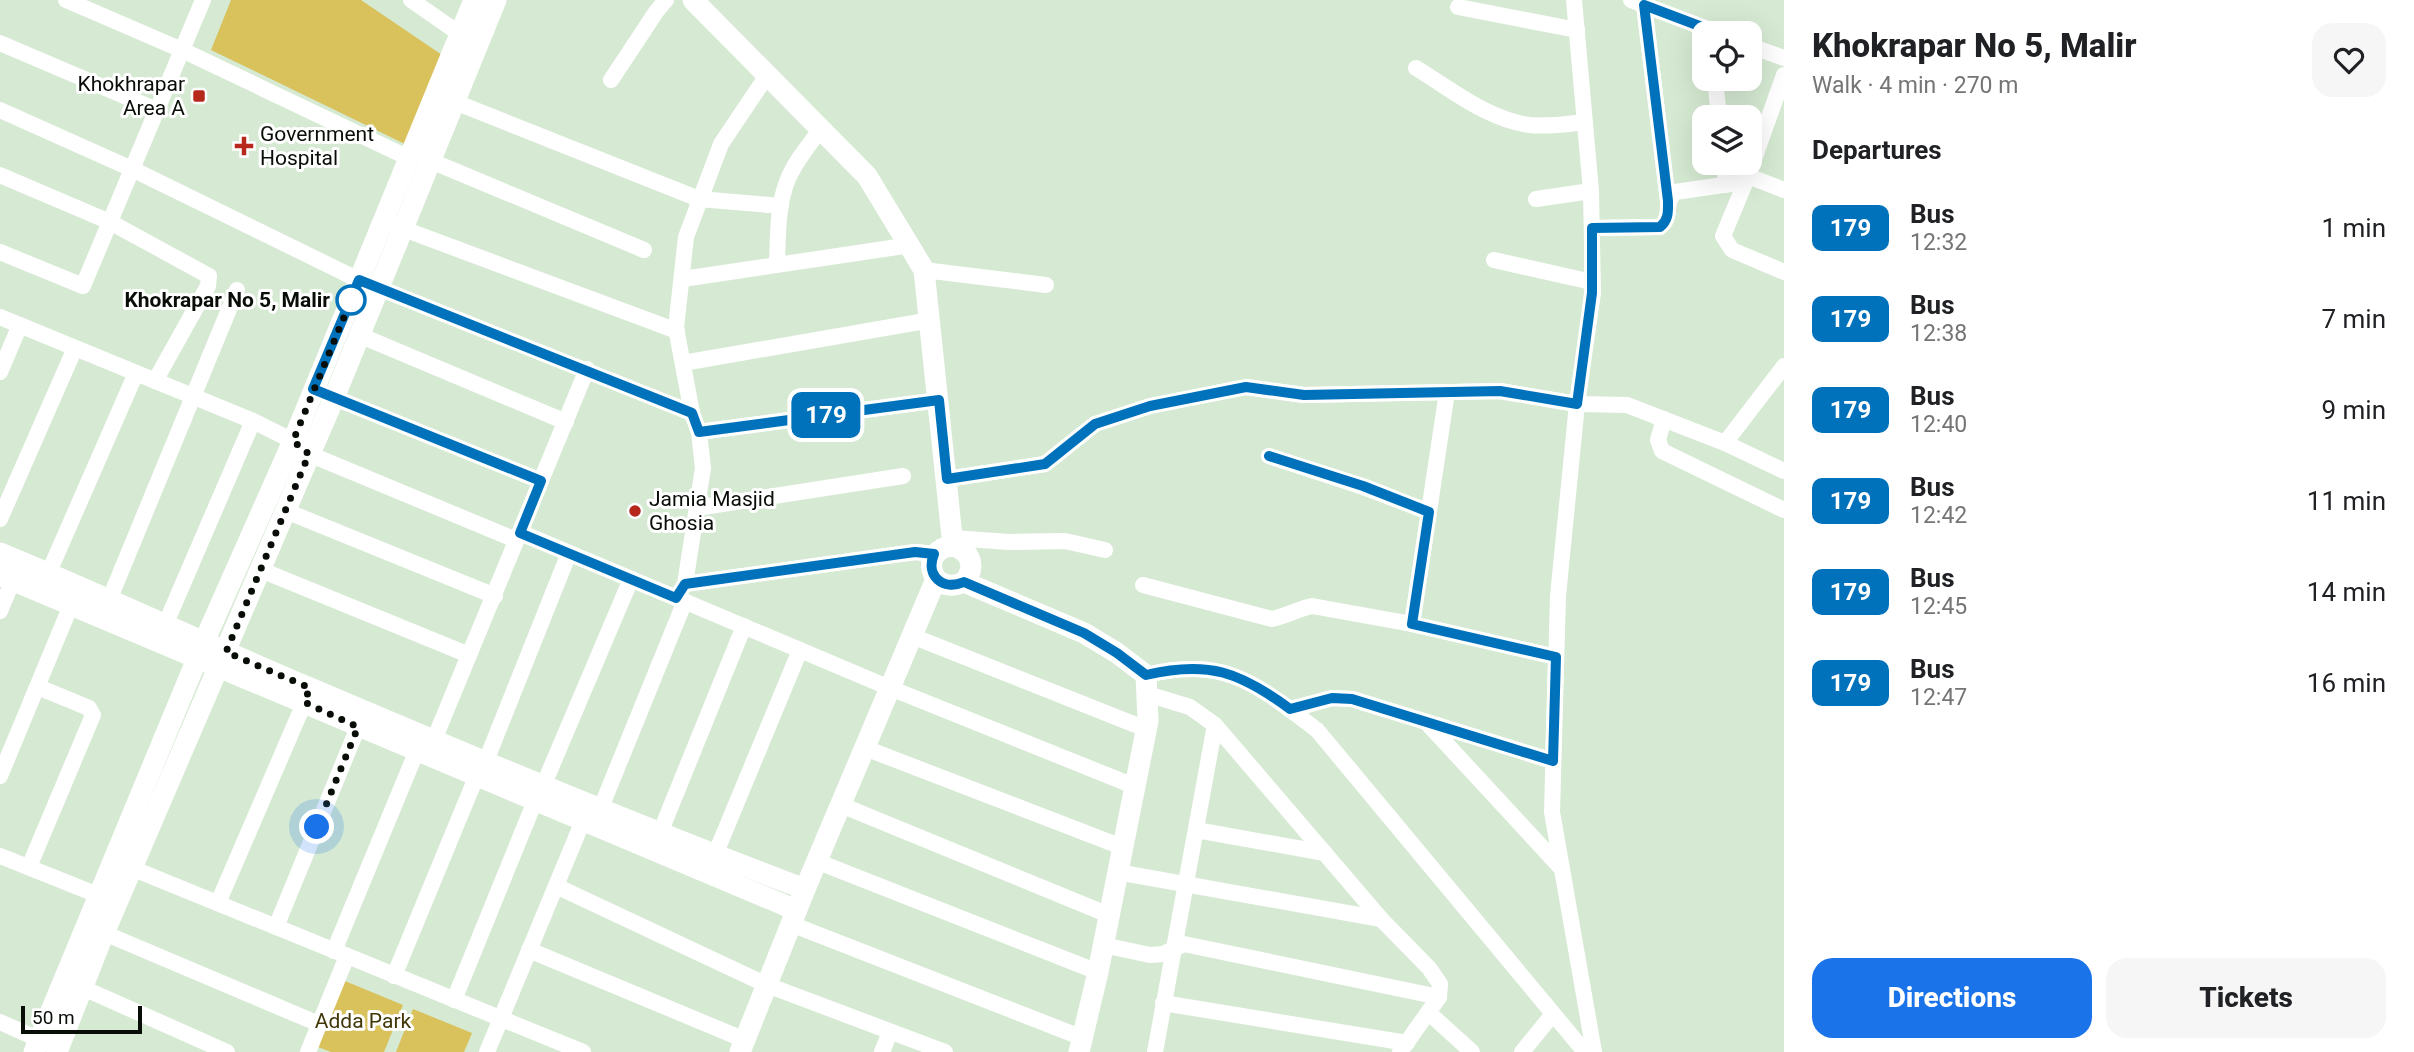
<!DOCTYPE html>
<meta charset="utf-8">
<style>
:root{--surface:#fff;--page:#f6f6f6;--text:#202124;--muted:#757577;--accent:#1a73e8}
body{margin:0;font-family:Roboto,sans-serif;background:var(--page);color:var(--text);height:100vh;display:flex;flex-direction:column;font-size:26px;white-space:nowrap}
*{box-sizing:border-box;margin:0}
p{font-size:23px;color:var(--muted)}
.icon{flex:none;width:38px;height:38px;fill:none;stroke:currentColor;stroke-width:2;stroke-linecap:round;stroke-linejoin:round}
.map{position:relative;flex:1;overflow:hidden}
.sheet{display:flex;flex-direction:column;background:var(--surface);width:630px}
.sheet>*{flex:none}
.badge{padding:0 14px;border-radius:10px;font-size:24px;line-height:46px}
.controls{position:absolute;left:1692px;top:21px;display:grid;gap:14px}
.controls a{display:grid;place-items:center;width:70px;height:70px;border-radius:14px;background:var(--surface);box-shadow:0 7px 28px #0002;font-size:35px}
.scale{position:absolute;left:21px;bottom:18px;width:121px;box-sizing:border-box;padding-left:7px;border:4px solid #080e07;border-top:0;font-size:19px;line-height:24px;white-space:nowrap;color:#080e07;-webkit-text-stroke:5px #fff;paint-order:stroke}
.you{position:absolute;width:35px;height:35px;margin:-18px;border:5px solid #fff;border-radius:50%;background:#1a73e8;box-shadow:0 0 0 10px #1a73e833}
.map>.badge{position:absolute;translate:-50% -50%;box-shadow:0 0 0 4px #fff}
h2{padding:0 28px;font-size:26px;line-height:63px}
.round{display:grid;place-items:center;flex:none;width:74px;height:74px;border-radius:21px;background:var(--page)}
.overview{display:flex;align-items:center;justify-content:space-between;height:119px;padding:0 28px}
h1{font-size:33px;font-weight:800;line-height:52px}
.cta{display:flex;gap:14px;margin-top:auto;padding:14px 28px}
.cta a{flex:1;height:80px;border-radius:21px;background:var(--accent);color:#fff;font-size:28px;font-weight:800;line-height:80px;text-align:center}
.cta a+a{background:var(--page);color:var(--text)}
ul{padding:0;list-style:none}
li{display:flex;align-items:center;gap:21px;height:91px;padding:0 28px}
li div{flex:1}
li b{display:block;font-size:26px}
li em{font-style:normal}
li .badge{min-width:77px;font-weight:700;text-align:center}
main{display:flex;flex:1;min-height:0}
.map>svg:first-child{display:block}
.green{fill:#d9c15b}
.lines{fill:none;stroke-linecap:round;stroke-linejoin:round}
.minor{stroke:#fff;stroke-width:16}
.tertiary{stroke:#fff;stroke-width:21}
.line-casing{stroke:#fff;stroke-width:16}
.line{stroke:#0072bc;stroke-width:10}
.walk{stroke:#080e07;stroke-width:7;stroke-dasharray:0 12.6}
.poi-dot{fill:#b6281c;stroke:#fff;stroke-width:2.5}
.stop-dot{fill:#fff;stroke:#0072bc;stroke-width:3.5}
.labels{text-anchor:middle;dominant-baseline:central;stroke-width:6;stroke-linejoin:round;paint-order:stroke}
.poi-label{font-size:21px;fill:#080e07;stroke:#fff;text-anchor:start}
.stop-label{font-size:21px;font-weight:bold;fill:#080e07;stroke:#fff;text-anchor:end}
.park-label{font-size:21px;fill:#413708;stroke:#fff}
</style>
<main>
<div class="map">
<svg width="1784" height="1052" viewBox="0 0 1784 1052">
<rect width="100%" height="100%" fill="#d6ead3"/>
<g class="green">
<polygon points="231,0 361,0 445,57 409,146 211,50"/>
<polygon points="345,981 403,1005 384,1052 331,1052 318,1047"/>
<polygon points="413,1009 472,1033 464,1052 396,1052"/>
</g>
<g class="lines">
<g class="minor">
<polyline points="66,0 182,50 411,159"/>
<polyline points="411,0 460,34"/>
<polyline points="1574,0 1591,191 1593,293 1577,404 1558,596 1552,812 1594,1052"/>
<polyline points="1631,0 1718,33"/>
<polyline points="1646,0 1644,5 1668,201"/>
<polyline points="1458,7 1577,30"/>
<polyline points="0,43 157,110"/>
<polyline points="1750,46 1784,58"/>
<path d="M1416 68C1452 90 1487 119 1529 125 1548 127 1567 124 1585 122"/>
<polyline points="1784,75 1748,176 1723,236 1732,250 1784,272"/>
<polyline points="1715,79 1719,117"/>
<polyline points="611,80 656,12 666,0"/>
<polyline points="455,102 699,199 781,206"/>
<polyline points="0,110 132,169 359,280 692,413"/>
<polyline points="431,161 644,250"/>
<polyline points="1724,163 1726,185"/>
<polyline points="0,175 110,222 209,276 208,286 155,381"/>
<polyline points="1748,176 1784,190"/>
<polyline points="1536,199 1591,191"/>
<polyline points="393,225 677,331"/>
<path d="M1592 228 1660 227C1673 217 1663 204 1675 192L1744 182"/>
<polyline points="0,252 83,286 203,0"/>
<polyline points="1494,260 1592,282"/>
<path d="M777 265C778 237 777 205 788 179 796 160 809 145 821 129"/>
<polyline points="924,270 1046,285"/>
<polyline points="683,279 911,245"/>
<polyline points="0,317 253,421 293,441 309,454 516,540"/>
<polyline points="359,335 566,422"/>
<polyline points="683,363 931,320"/>
<polyline points="0,372 20,325"/>
<polyline points="325,394 541,481"/>
<polyline points="1664,419 1658,440 1662,451 1784,510"/>
<polyline points="699,432 939,400"/>
<polyline points="1725,443 1784,366"/>
<polyline points="1269,456 1363,487 1429,512"/>
<polyline points="947,479 1045,464 1095,424 1150,406 1246,387 1304,395 1500,391 1577,404 1627,405 1725,443 1784,471"/>
<polyline points="697,508 903,476"/>
<polyline points="286,511 495,596"/>
<polyline points="0,519 75,348"/>
<polyline points="520,532 890,688 1134,786"/>
<polyline points="953,538 1009,542 1065,541 1105,550"/>
<polyline points="261,570 469,655"/>
<polyline points="49,572 136,373"/>
<polyline points="685,584 915,552 935,554"/>
<path d="M1143 585 1272 619C1286 616 1298 609 1312 606L1412 624 1556 657"/>
<polyline points="110,598 237,290"/>
<polyline points="676,598 685,584 703,468 699,432 692,413 676,328 686,237 721,144 766,77"/>
<polyline points="0,611 13,580"/>
<polyline points="166,623 253,421"/>
<polyline points="1412,624 1447,392"/>
<polyline points="912,636 1146,729"/>
<path d="M1146 675C1226 656 1256 684 1317 730L1585 1052"/>
<polyline points="1147,694 1190,707 1215,725 1381,919 1429,968 1440,984 1439,997 1400,1052"/>
<polyline points="1290,710 1332,698 1352,699 1553,761"/>
<polyline points="1428,724 1562,869"/>
<polyline points="434,740 587,369"/>
<polyline points="865,748 1122,847"/>
<polyline points="486,761 569,553"/>
<polyline points="0,776 71,605"/>
<polyline points="544,784 631,579"/>
<polyline points="841,805 1109,915"/>
<polyline points="600,810 685,601"/>
<polyline points="1196,830 1325,853"/>
<polyline points="660,833 744,626"/>
<polyline points="715,855 800,650"/>
<polyline points="0,856 108,899"/>
<polyline points="816,861 1098,972"/>
<polyline points="124,865 583,1052"/>
<polyline points="29,867 93,715 89,708 38,687"/>
<polyline points="1117,872 1381,919"/>
<polyline points="556,886 767,985 945,1052"/>
<polyline points="218,903 308,694"/>
<polyline points="791,924 1083,1038"/>
<polyline points="276,927 358,727"/>
<polyline points="104,933 319,1024"/>
<polyline points="1103,945 1150,955 1163,954 1184,944 1439,997"/>
<polyline points="529,950 745,1040"/>
<polyline points="334,951 420,743"/>
<polyline points="394,976 477,775"/>
<polyline points="83,988 227,1052"/>
<polyline points="454,1000 535,801"/>
<polyline points="1163,1003 1407,1043"/>
<polyline points="1429,1013 1472,1052"/>
<polyline points="0,1022 49,1044"/>
<polyline points="308,1052 347,956"/>
<polyline points="487,1052 587,811"/>
<polyline points="882,1052 890,1032"/>
<polyline points="1155,1052 1215,725"/>
<polyline points="1522,1052 1553,1014"/>
</g>
<g class="tertiary">
<polyline points="693,0 867,176 924,270 953,546"/>
<path d="M0 553C104 596 206 644 310 688 474 758 638 826 805 889"/>
<polyline points="0,575 796,910"/>
<path d="M964 582C976 568 972 551 953 546 918 548 929 598 964 582L1084 633 1117 653 1146 675 1148 721 1098 972 1079 1052"/>
<polyline points="34,1052 204,642 293,441 474,0"/>
<polyline points="57,1052 104,933 334,398 496,0"/>
<polyline points="740,1052 805,889 936,579"/>
</g>
</g>
<g class="lines">
<defs>
<path id="line" d="M1269 456 1363 486 1429 512 1412 624 1556 657 1553 761 1352 699 1332 698 1290 709C1240 672 1208 660 1146 675L1117 653 1084 633 964 582C943 591 925 576 934 554L915 552 685 584 676 598 520 533 541 481 313 389 359 280 692 413 699 432 939 400 947 479 1045 464 1095 424 1150 406 1246 387 1304 395 1500 391 1577 404 1592 293V228L1660 227C1669 220 1668 211 1668 201L1644 5 1718 33"/>
</defs>
<use href="#line" class="line-casing"/>
<use href="#line" class="line"/>
<polyline class="walk" points="317,827 358,727 304,702 310,688 226,652 309,454 293,441 351,300"/>
</g>
<g class="poi-dot">
<rect x="192" y="89" width="14" height="14" rx="3.5"/>
<path d="M240.5 135.5h7v7h7v7h-7v7h-7v-7h-7v-7h7z"/>
<circle cx="635" cy="511" r="7"/>
</g>
<circle class="stop-dot" cx="351" cy="300" r="14"/>
<g class="labels">
<g class="poi-label">
<text x="185" y="84" text-anchor="end">Khokhrapar<tspan x="185" dy="24">Area A</tspan></text>
<text x="260" y="134">Government<tspan x="260" dy="24">Hospital</tspan></text>
<text x="649" y="499">Jamia Masjid<tspan x="649" dy="24">Ghosia</tspan></text>
</g>
<g class="stop-label">
<text x="330" y="300">Khokrapar No 5, Malir</text>
</g>
<g class="park-label">
<text x="363" y="1021">Adda Park</text>
</g>
</g>
</svg>
<div class="controls">
<a><svg class="icon" aria-label="locate" viewBox="0 0 24 24"><circle cx="12" cy="12" r="6"/><path d="M12 2v4M12 18v4M2 12h4M18 12h4"/></svg></a>
<a><svg class="icon" aria-label="layers" viewBox="0 0 24 24"><path d="M12 4l9 5-9 5-9-5zM3 14l9 5 9-5"/></svg></a>
</div>
<div class="scale">50 m</div>
<div class="you" style="left:317px;top:827px"></div>
<b class="badge" style="left:826px;top:415px;background:#0072bc;color:#fff">179</b>
</div>
<section class="sheet">
<div class="overview"><div><h1>Khokrapar No 5, Malir</h1><p>Walk · 4 min · 270 m</p></div><a class="round"><svg class="icon" aria-label="heart" viewBox="0 0 24 24"><path d="M12 20l-8-8c-3-5 5-10 8-4 3-6 11-1 8 4z"/></svg></a></div>
<h2>Departures</h2>
<ul>
<li><span class="badge" style="background:#0072bc;color:#fff">179</span><div><b>Bus</b><p>12:32</p></div><em>1 min</em></li>
<li><span class="badge" style="background:#0072bc;color:#fff">179</span><div><b>Bus</b><p>12:38</p></div><em>7 min</em></li>
<li><span class="badge" style="background:#0072bc;color:#fff">179</span><div><b>Bus</b><p>12:40</p></div><em>9 min</em></li>
<li><span class="badge" style="background:#0072bc;color:#fff">179</span><div><b>Bus</b><p>12:42</p></div><em>11 min</em></li>
<li><span class="badge" style="background:#0072bc;color:#fff">179</span><div><b>Bus</b><p>12:45</p></div><em>14 min</em></li>
<li><span class="badge" style="background:#0072bc;color:#fff">179</span><div><b>Bus</b><p>12:47</p></div><em>16 min</em></li>
</ul>
<div class="cta"><a>Directions</a><a>Tickets</a></div>
</section>
</main>
